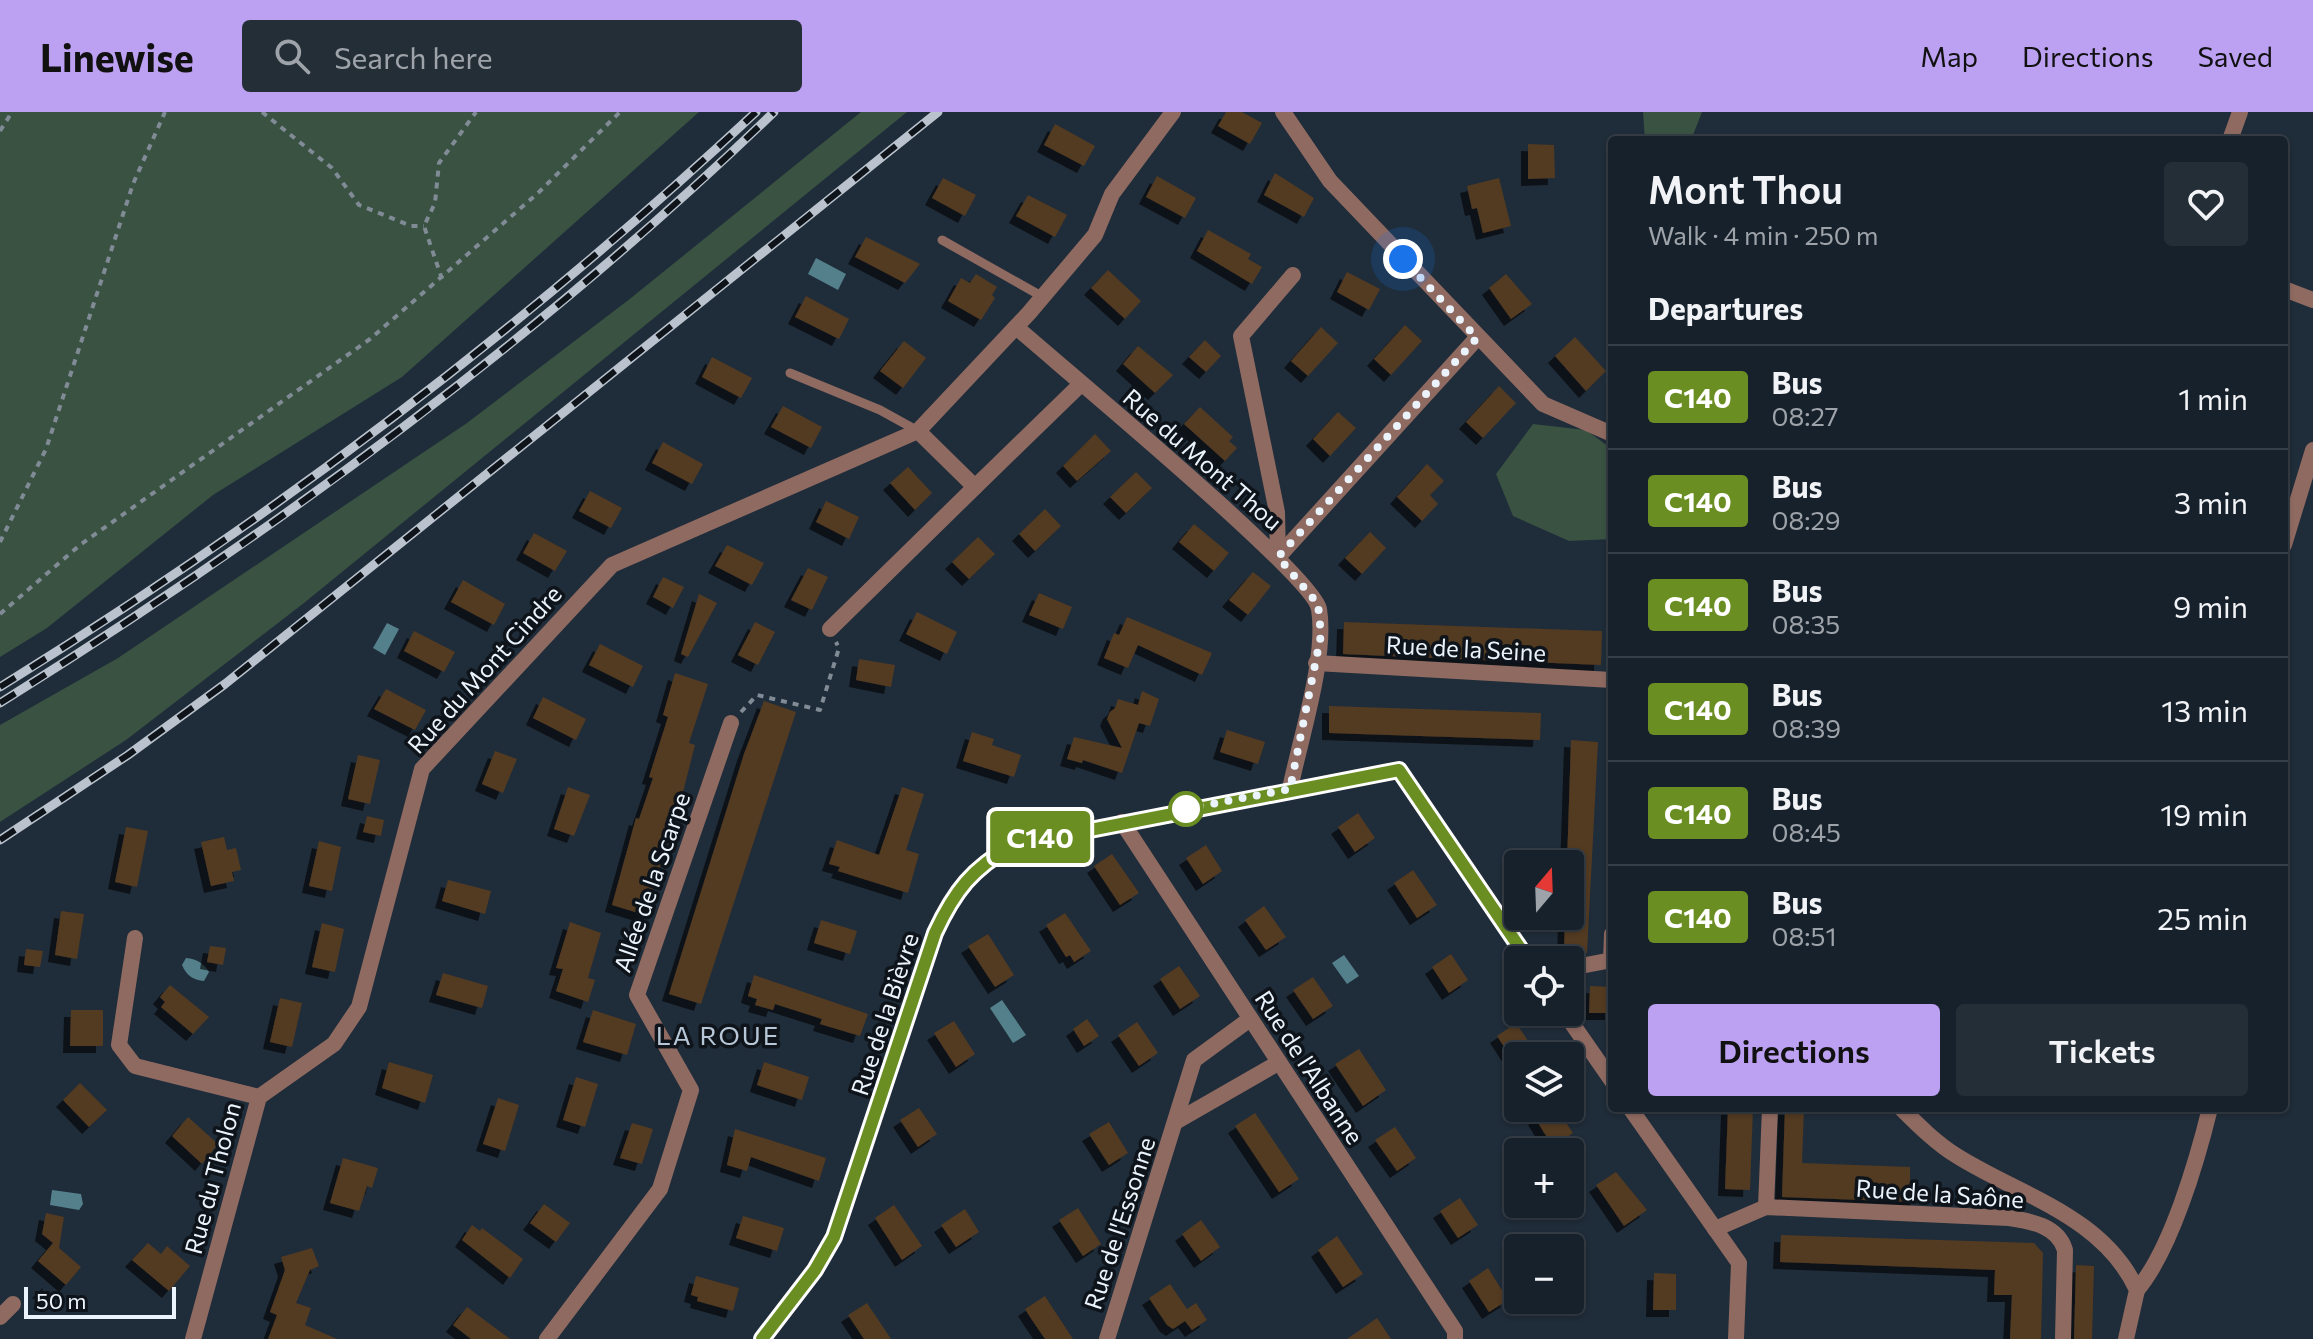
<!DOCTYPE html>
<meta charset="utf-8">
<style>
:root{--surface:#17212b;--page:#242e37;--text:#f1f3f6;--muted:#9ea3a9;--line:#363e47;--accent:#bca0f2}
body{margin:0;font-family:Commissioner,sans-serif;background:var(--page);color:var(--text);height:100vh;display:flex;flex-direction:column;font-size:30px;white-space:nowrap}
*{box-sizing:border-box;margin:0}
p{font-size:26px;color:var(--muted)}
.icon{flex:none;width:44px;height:44px;fill:none;stroke:currentColor;stroke-width:2;stroke-linecap:round;stroke-linejoin:round}
.map{position:relative;flex:1;overflow:hidden}
.drawer{position:absolute;left:1608px;top:24px;width:680px;height:976px;display:flex;flex-direction:column;background:var(--surface);border-radius:8px;box-shadow:0 2px 6px #0004,0 0 0 2px var(--line)}
.drawer>*{flex:none}
.badge{padding:0 16px;border-radius:6px;font-size:28px;line-height:52px}
.needle{width:52px;rotate:19deg}
.controls{position:absolute;left:1504px;top:738px;display:grid;gap:16px}
.controls a{display:grid;place-items:center;width:80px;height:80px;border-radius:8px;background:var(--surface);box-shadow:0 2px 6px #0004,0 0 0 2px var(--line);font-size:40px}
.scale{position:absolute;left:24px;bottom:20px;width:152px;box-sizing:border-box;padding-left:8px;border:4px solid #ebf3fc;border-top:0;font-size:22px;line-height:28px;white-space:nowrap;color:#ebf3fc;-webkit-text-stroke:6px #0e141a;paint-order:stroke}
.you{position:absolute;width:40px;height:40px;margin:-20px;border:6px solid #fff;border-radius:50%;background:#1a73e8;box-shadow:0 0 0 12px #1a73e833}
.map>.badge{position:absolute;translate:-50% -50%;box-shadow:0 0 0 4px #fff}
h2{padding:0 40px;font-size:30px;line-height:72px}
.round{display:grid;place-items:center;flex:none;width:84px;height:84px;border-radius:8px;background:var(--page)}
.headline{display:flex;align-items:center;justify-content:space-between;height:136px;padding:0 40px}
h1{font-size:38px;font-weight:600;line-height:60px}
.cta{display:flex;gap:16px;margin-top:auto;padding:16px 40px}
.cta a{flex:1;height:92px;border-radius:8px;background:var(--accent);color:#111;font-size:32px;font-weight:600;line-height:92px;text-align:center}
.cta a+a{background:var(--page);color:var(--text)}
ul{padding:0;list-style:none}
li{display:flex;align-items:center;gap:24px;height:104px;padding:0 40px;border-top:2px solid var(--line)}
li div{flex:1}
li b{display:block;font-size:30px}
li em{font-style:normal}
li .badge{min-width:88px;font-weight:700;text-align:center}
header{display:flex;align-items:center;gap:48px;box-sizing:border-box;height:112px;padding:0 40px;background:var(--accent);color:#111}
header strong{font-size:38px}
nav{display:flex;gap:44px;margin-inline-start:auto;font-size:28px}
.search{width:560px;height:72px;background:var(--page);display:flex;align-items:center;gap:20px;box-sizing:border-box;padding:0 28px;border-radius:8px;color:var(--muted);font-size:30px}
.map>svg:first-child{display:block}
.green{fill:#395242}
.water{fill:#54808c}
.building{fill:#533a22;filter:url(#shadow)}
.lines{fill:none;stroke-linecap:round;stroke-linejoin:round}
.path{stroke:#808b96;stroke-width:4;stroke-dasharray:6 6;stroke-linecap:butt}
.lane{stroke:#8f6a61;stroke-width:9}
.street{stroke:#8f6a61;stroke-width:16}
.rail-casing{stroke:#bac3cd;stroke-width:9}
.rail{stroke:#0e141a;stroke-width:6;stroke-dasharray:18;stroke-linecap:butt}
.line-casing{stroke:#fff;stroke-width:18}
.line{stroke:#6b8e23;stroke-width:12}
.walk{stroke:#ebf3fc;stroke-width:8;stroke-dasharray:0 14.4}
.stop-dot{fill:#fff;stroke:#6b8e23;stroke-width:4}
.labels{text-anchor:middle;dominant-baseline:central;stroke-width:7;stroke-linejoin:round;paint-order:stroke}
.street-label{font-size:24px;fill:#ebf3fc;stroke:#0e141a}
.neighbourhood-label{font-size:26px;letter-spacing:2px;fill:#b7c7d7;stroke:#0e141a}
</style>
<header>
<strong>Linewise</strong>
<div class="search"><svg class="icon" aria-label="search" viewBox="0 0 24 24"><circle cx="10" cy="10" r="6"/><path d="M15 15l6 6"/></svg>Search here</div>
<nav><a>Map</a><a>Directions</a><a>Saved</a></nav>
</header>
<div class="map">
<svg width="2313" height="1227" viewBox="0 0 2313 1227">
<defs>
<filter id="shadow"><feDropShadow dx="-7" dy="7" stdDeviation="0" flood-color="#0009"/></filter>
</defs>
<rect width="100%" height="100%" fill="#1f2c39"/>
<g class="green">
<polygon points="0,0 699,0 402,265 213,383 47,516 0,545"/>
<polygon points="861,0 907,0 304,491 126,628 0,710 0,613 118,546 467,311 631,186"/>
<polygon points="1643,0 1702,0 1691,28 1645,28"/>
<polygon points="1533,312 1586,318 1612,337 1612,427 1569,429 1513,404 1496,362"/>
</g>
<g class="water">
<polygon points="816,146 846,162 838,178 808,162"/>
<polygon points="387,511 399,517 385,543 373,536"/>
<polygon points="1344,843 1359,864 1347,872 1332,851"/>
<path d="M186 846C196 847 204 851 209 860L204 869C193 868 186 863 182 853Z"/>
<polygon points="1002,888 1026,923 1013,931 990,896"/>
<polygon points="52,1078 81,1082 83,1092 79,1098 50,1093"/>
</g>
<g class="building">
<polygon points="1226,0 1242,0 1262,11 1250,32 1218,14"/>
<polygon points="1055,12 1095,34 1084,54 1044,33"/>
<polygon points="1528,32 1554,33 1555,66 1528,67"/>
<polygon points="1275,61 1314,86 1304,105 1264,83"/>
<polygon points="1157,64 1196,86 1185,106 1146,85"/>
<polygon points="943,66 976,83 965,104 932,86"/>
<polygon points="1499,66 1511,114 1483,121 1477,96 1472,97 1467,74"/>
<polygon points="1028,83 1067,103 1055,125 1016,104"/>
<polygon points="1208,118 1251,142 1248,147 1262,155 1252,172 1197,139"/>
<polygon points="866,125 920,152 905,171 855,145"/>
<polygon points="1108,158 1141,189 1125,207 1091,176"/>
<polygon points="1347,160 1380,177 1369,198 1337,180"/>
<polygon points="976,162 997,175 992,183 995,186 981,208 948,189 961,166 970,171"/>
<polygon points="1506,162 1532,192 1511,207 1489,176"/>
<polygon points="806,184 849,207 839,227 795,205"/>
<polygon points="1405,213 1422,229 1391,263 1374,247"/>
<polygon points="1321,215 1338,231 1308,264 1291,249"/>
<polygon points="1575,225 1606,259 1586,279 1555,244"/>
<polygon points="1205,228 1221,244 1206,260 1189,245"/>
<polygon points="904,229 926,246 903,276 880,259"/>
<polygon points="1138,234 1173,263 1155,281 1123,252"/>
<polygon points="712,245 752,266 741,286 702,265"/>
<polygon points="1499,274 1516,291 1483,326 1466,310"/>
<polygon points="783,294 822,315 811,336 771,315"/>
<polygon points="1200,295 1233,325 1229,329 1237,336 1225,349 1184,312"/>
<polygon points="1338,300 1356,316 1330,344 1313,327"/>
<polygon points="1095,322 1111,339 1077,369 1063,354"/>
<polygon points="663,330 703,352 692,372 652,351"/>
<polygon points="1427,352 1444,369 1430,383 1438,392 1422,409 1397,385"/>
<polygon points="908,355 932,381 915,398 890,371"/>
<polygon points="1136,360 1152,376 1126,401 1110,385"/>
<polygon points="590,379 622,396 611,416 579,399"/>
<polygon points="826,389 859,405 849,427 816,410"/>
<polygon points="1045,397 1061,414 1035,439 1019,422"/>
<polygon points="1194,412 1229,441 1214,459 1179,430"/>
<polygon points="1370,420 1386,436 1362,462 1345,446"/>
<polygon points="534,421 567,439 555,459 523,441"/>
<polygon points="978,425 995,442 969,467 952,450"/>
<polygon points="727,433 764,451 752,473 715,454"/>
<polygon points="808,456 828,465 812,498 791,488"/>
<polygon points="1253,460 1271,474 1248,503 1229,488"/>
<polygon points="663,465 684,475 673,496 653,485"/>
<polygon points="463,468 505,492 494,513 451,490"/>
<polygon points="1039,481 1072,495 1063,517 1029,503"/>
<polygon points="699,482 717,491 688,545 681,542"/>
<polygon points="917,500 957,520 947,542 906,522"/>
<polygon points="1127,505 1212,541 1202,563 1138,533 1128,556 1104,546 1114,521 1119,523"/>
<polygon points="755,510 775,520 758,553 738,543"/>
<polygon points="1344,510 1602,519 1601,553 1343,542"/>
<polygon points="414,519 455,540 444,560 404,539"/>
<polygon points="600,532 643,554 633,575 589,553"/>
<polygon points="859,547 895,553 891,575 856,568"/>
<polygon points="675,561 708,572 689,631 695,633 681,688 645,803 612,793 636,706 639,707 653,666 649,665 668,605 663,603"/>
<polygon points="386,577 426,598 415,618 374,597"/>
<polygon points="1142,579 1159,587 1150,614 1139,611 1122,661 1083,648 1082,651 1067,647 1074,625 1122,636 1107,607 1110,600 1115,596 1118,587 1138,593"/>
<polygon points="543,585 586,607 576,628 533,606"/>
<polygon points="764,589 796,600 701,892 669,882 744,642"/>
<polygon points="1329,594 1541,601 1540,628 1329,621"/>
<polygon points="1227,618 1265,630 1258,652 1220,640"/>
<polygon points="972,620 994,627 992,633 1021,643 1014,665 963,649"/>
<polygon points="1571,628 1598,630 1587,841 1564,841 1565,804 1570,804 1570,752 1567,752"/>
<polygon points="495,639 517,647 503,681 482,672"/>
<polygon points="358,643 380,648 370,692 348,687"/>
<polygon points="568,675 590,683 574,724 554,717"/>
<polygon points="902,675 924,682 906,738 919,742 908,781 838,759 840,755 829,752 837,728 879,743"/>
<polygon points="1358,701 1375,726 1355,740 1338,715"/>
<polygon points="367,704 384,708 381,724 363,720"/>
<polygon points="126,715 148,719 137,775 115,770"/>
<polygon points="224,725 227,738 236,736 241,758 232,760 234,769 211,774 201,730"/>
<polygon points="319,729 341,735 332,779 309,774"/>
<polygon points="1206,733 1222,759 1203,772 1186,746"/>
<polygon points="1112,742 1139,781 1120,793 1094,754"/>
<polygon points="1413,758 1437,793 1417,806 1394,771"/>
<polygon points="448,768 491,779 485,802 442,789"/>
<polygon points="1264,794 1286,825 1266,838 1245,808"/>
<polygon points="61,799 84,802 77,847 55,843"/>
<polygon points="1065,801 1091,839 1074,850 1070,843 1066,845 1046,813"/>
<polygon points="821,808 857,819 850,842 814,831"/>
<polygon points="570,810 601,821 588,866 595,868 588,890 556,879 563,857 556,856"/>
<polygon points="322,811 344,817 335,860 312,855"/>
<polygon points="988,822 1014,863 995,875 968,834"/>
<polygon points="210,834 226,836 223,853 207,850"/>
<polygon points="26,837 43,839 40,855 24,853"/>
<polygon points="1451,842 1468,868 1449,881 1432,855"/>
<polygon points="1179,854 1200,884 1180,897 1160,867"/>
<polygon points="443,861 488,874 482,896 436,883"/>
<polygon points="754,863 868,902 860,924 820,912 822,907 775,892 773,898 755,893 757,887 748,884"/>
<polygon points="1313,865 1333,894 1313,907 1293,878"/>
<polygon points="170,873 209,905 193,922 161,895 165,890 160,885"/>
<polygon points="1590,874 1612,875 1612,901 1589,901"/>
<polygon points="280,886 302,891 292,935 270,930"/>
<polygon points="71,898 103,898 103,934 70,934"/>
<polygon points="593,898 636,912 627,943 583,930"/>
<polygon points="1087,907 1099,924 1084,934 1073,917"/>
<polygon points="954,909 975,942 956,955 934,921"/>
<polygon points="1137,910 1158,941 1139,954 1118,923"/>
<polygon points="1516,911 1538,944 1510,944 1497,924"/>
<polygon points="1359,937 1386,978 1363,994 1335,952"/>
<polygon points="389,950 433,963 425,991 382,976"/>
<polygon points="764,950 809,965 802,988 757,973"/>
<polygon points="576,965 598,972 585,1015 563,1008"/>
<polygon points="80,971 107,998 89,1015 63,988"/>
<polygon points="498,986 519,993 505,1039 483,1032"/>
<polygon points="919,996 937,1022 918,1035 900,1008"/>
<polygon points="1550,996 1556,996 1573,1021 1553,1035 1535,1006"/>
<polygon points="1728,996 1753,996 1750,1078 1725,1077"/>
<polygon points="1785,996 1804,996 1802,1051 1910,1055 1910,1073 1918,1073 1917,1090 1782,1085"/>
<polygon points="1255,1001 1299,1067 1279,1080 1235,1014"/>
<polygon points="188,1005 218,1032 202,1052 172,1024"/>
<polygon points="1109,1010 1128,1041 1109,1053 1089,1022"/>
<polygon points="632,1011 653,1017 642,1052 620,1046"/>
<polygon points="1395,1015 1416,1046 1397,1059 1375,1028"/>
<polygon points="735,1017 826,1046 819,1069 751,1045 747,1059 727,1053"/>
<polygon points="343,1046 378,1056 372,1076 367,1074 359,1099 330,1091"/>
<polygon points="1616,1060 1647,1098 1624,1114 1596,1073"/>
<polygon points="1460,1086 1478,1113 1458,1126 1440,1099"/>
<polygon points="544,1092 570,1111 556,1130 530,1111"/>
<polygon points="894,1093 922,1134 902,1148 875,1106"/>
<polygon points="1078,1096 1101,1132 1083,1144 1059,1108"/>
<polygon points="965,1097 979,1120 956,1135 941,1113"/>
<polygon points="46,1101 64,1105 59,1136 81,1155 66,1173 38,1149 53,1131 42,1122"/>
<polygon points="743,1104 784,1116 777,1139 736,1126"/>
<polygon points="1201,1108 1220,1135 1201,1149 1182,1122"/>
<polygon points="472,1113 480,1119 482,1116 523,1147 510,1166 462,1128"/>
<polygon points="1781,1123 2034,1131 2043,1141 2041,1227 2010,1227 2012,1183 1994,1183 1995,1158 1780,1150"/>
<polygon points="1337,1124 1363,1162 1343,1175 1318,1138"/>
<polygon points="148,1131 161,1142 167,1134 190,1154 169,1179 132,1148"/>
<polygon points="312,1136 319,1154 310,1158 296,1191 311,1196 305,1213 337,1227 268,1227 277,1203 270,1200 285,1158 281,1145"/>
<polygon points="2076,1153 2094,1154 2092,1227 2074,1227"/>
<polygon points="1488,1156 1508,1188 1489,1200 1469,1169"/>
<polygon points="1654,1161 1676,1162 1676,1198 1653,1198"/>
<polygon points="696,1164 739,1176 733,1199 697,1189 698,1185 691,1183"/>
<polygon points="1170,1172 1187,1197 1196,1191 1207,1208 1192,1218 1185,1209 1173,1217 1167,1213 1149,1186"/>
<polygon points="1045,1184 1050,1192 1073,1227 1045,1227 1030,1205 1025,1197"/>
<polygon points="867,1191 891,1227 864,1227 848,1203"/>
<polygon points="467,1195 510,1227 471,1227 453,1213"/>
<polygon points="1377,1206 1391,1227 1347,1227"/>
</g>
<g class="lines">
<g class="path">
<polyline points="262,0 332,56 359,93 411,114 424,114"/>
<polyline points="0,19 12,0"/>
<polyline points="442,167 424,114 435,91 439,51 476,0"/>
<polyline points="0,430 46,337 133,72 165,0"/>
<polyline points="0,502 80,433 370,227 538,81 620,0"/>
<polyline points="741,600 757,583 820,598 839,536 836,530"/>
</g>
<g class="lane">
<polyline points="942,128 1043,185"/>
<polyline points="790,261 880,298 918,319"/>
</g>
<g class="street">
<polyline points="1283,0 1330,69 1543,292 1612,322"/>
<polyline points="2230,28 2240,0"/>
<polyline points="2284,177 2313,188"/>
<path d="M1016 215C1059 253 1313 463 1319 497 1327 546 1300 627 1290 677"/>
<polyline points="918,319 975,375 1081,272"/>
<polyline points="2284,433 2313,338"/>
<polyline points="1278,445 1277,400 1241,224 1293,163"/>
<polyline points="1278,445 1477,226"/>
<polyline points="830,517 975,375"/>
<polyline points="1316,551 1612,568"/>
<polyline points="1122,710 1455,1219 1455,1227"/>
<polyline points="135,826 119,933 135,954 259,985 193,1227"/>
<polyline points="1611,848 1612,822"/>
<polyline points="1570,856 1612,848"/>
<polyline points="1564,900 1612,969"/>
<polyline points="259,985 334,932 359,895 422,657 612,453 918,319 1029,201 1095,123 1112,82 1173,0"/>
<polyline points="1630,996 1739,1151 1736,1227"/>
<path d="M1901 996C1918 1013 1937 1032 1957 1044 2021 1084 2103 1104 2137 1178L2126 1227"/>
<polyline points="1177,1009 1278,951"/>
<polyline points="1766,1095 1770,996"/>
<path d="M1715 1117 1766 1095 2009 1106C2031 1109 2058 1114 2065 1138L2063 1227"/>
<path d="M2137 1178C2171 1138 2197 1049 2210 996"/>
<polyline points="0,1205 13,1192"/>
<polyline points="547,1227 660,1077 691,978 637,883 731,611"/>
<path d="M762 1227 815 1158 834 1125 935 821C954 781 974 756 1013 733L1399 658 1528 848"/>
<polyline points="1107,1227 1194,948 1250,907"/>
</g>
<defs>
<g id="rail">
<path d="M0 575C270 408 523 217 756 0"/>
<path d="M0 591C276 419 540 226 774 0"/>
<polyline points="0,728 128,643 225,572 938,0"/>
</g>
</defs>
<use href="#rail" class="rail-casing"/>
<use href="#rail" class="rail"/>
</g>
<g class="lines">
<defs>
<path id="line" d="M762 1227 815 1158 834 1125 935 821C955 778 972 757 1013 733L1399 658 1528 848"/>
</defs>
<use href="#line" class="line-casing"/>
<use href="#line" class="line"/>
<polyline class="walk" points="1186,697 1290,677 1321,523 1318,492 1278,445 1477,226 1403,147"/>
</g>
<circle class="stop-dot" cx="1186" cy="697" r="16"/>
<g class="labels">
<g class="street-label">
<text transform="translate(1203 347) rotate(41)">Rue du Mont Thou</text>
<text transform="translate(1466 536) rotate(3)">Rue de la Seine</text>
<text transform="translate(484 557) rotate(-48)">Rue du Mont Cindre</text>
<text transform="translate(651 770) rotate(-71)">Allée de la Scarpe</text>
<text transform="translate(884 902) rotate(-72)">Rue de la Bièvre</text>
<text transform="translate(1310 955) rotate(57)">Rue de l'Albanne</text>
<text transform="translate(212 1066) rotate(-75)">Rue du Tholon</text>
<text transform="translate(1940 1081) rotate(4)">Rue de la Saône</text>
<text transform="translate(1119 1111) rotate(-72)">Rue de l'Essonne</text>
</g>
<g class="neighbourhood-label">
<text x="718" y="922">LA ROUE</text>
</g>
</g>
</svg>
<div class="controls">
<a><svg class="needle" viewBox="-14 -14 28 28"><path d="M0-13l5 13h-10z" fill="#e53935"/><path d="M0 13l5-13h-10z" fill="#9ea3a9"/></svg></a>
<a><svg class="icon" aria-label="locate" viewBox="0 0 24 24"><circle cx="12" cy="12" r="6"/><path d="M12 2v4M12 18v4M2 12h4M18 12h4"/></svg></a>
<a><svg class="icon" aria-label="layers" viewBox="0 0 24 24"><path d="M12 4l9 5-9 5-9-5zM3 14l9 5 9-5"/></svg></a>
<a>+</a>
<a>−</a>
</div>
<div class="scale">50 m</div>
<div class="you" style="left:1403px;top:147px"></div>
<b class="badge" style="left:1040px;top:725px;background:#6b8e23;color:#fff">C140</b>
<section class="drawer">
<div class="headline"><div><h1>Mont Thou</h1><p>Walk · 4 min · 250 m</p></div><a class="round"><svg class="icon" aria-label="heart" viewBox="0 0 24 24"><path d="M12 20l-8-8c-3-5 5-10 8-4 3-6 11-1 8 4z"/></svg></a></div>
<h2>Departures</h2>
<ul>
<li><span class="badge" style="background:#6b8e23;color:#fff">C140</span><div><b>Bus</b><p>08:27</p></div><em>1 min</em></li>
<li><span class="badge" style="background:#6b8e23;color:#fff">C140</span><div><b>Bus</b><p>08:29</p></div><em>3 min</em></li>
<li><span class="badge" style="background:#6b8e23;color:#fff">C140</span><div><b>Bus</b><p>08:35</p></div><em>9 min</em></li>
<li><span class="badge" style="background:#6b8e23;color:#fff">C140</span><div><b>Bus</b><p>08:39</p></div><em>13 min</em></li>
<li><span class="badge" style="background:#6b8e23;color:#fff">C140</span><div><b>Bus</b><p>08:45</p></div><em>19 min</em></li>
<li><span class="badge" style="background:#6b8e23;color:#fff">C140</span><div><b>Bus</b><p>08:51</p></div><em>25 min</em></li>
</ul>
<div class="cta"><a>Directions</a><a>Tickets</a></div>
</section>
</div>
